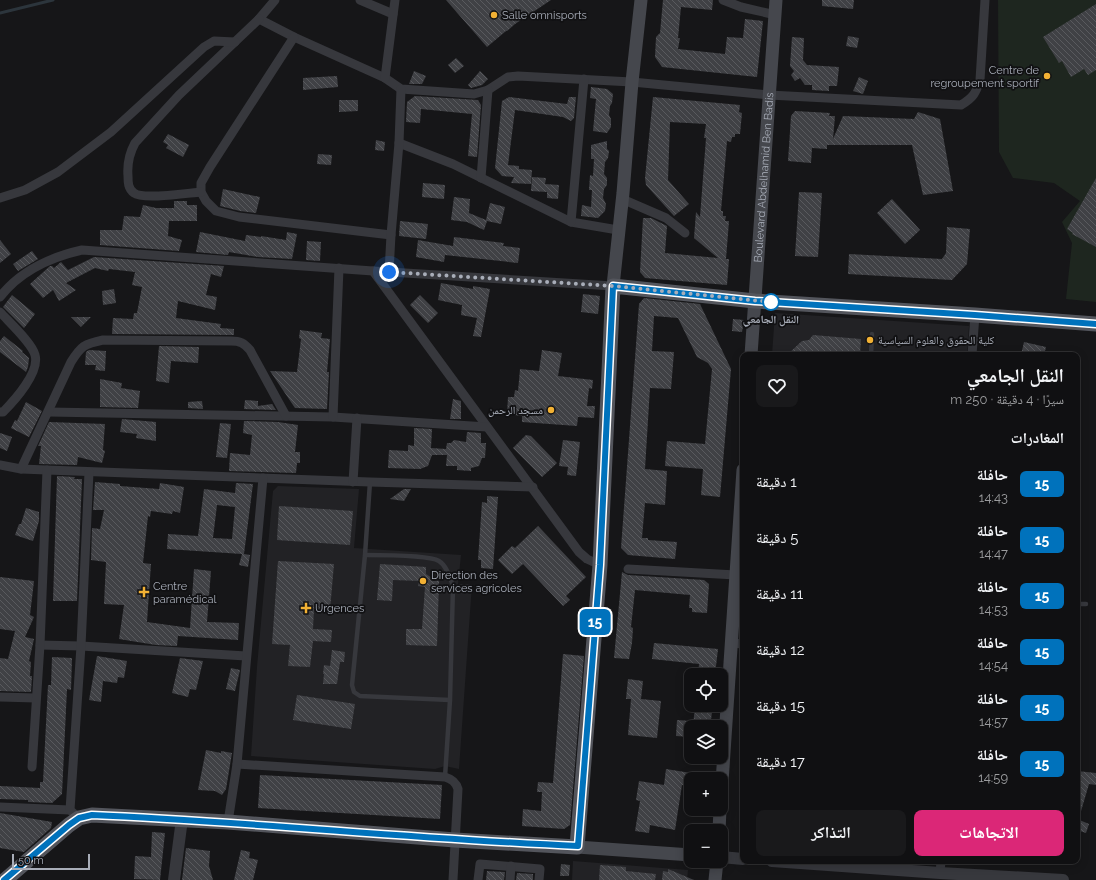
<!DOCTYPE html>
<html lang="ar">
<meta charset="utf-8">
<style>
:root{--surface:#101012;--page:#19191b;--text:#f1f3f6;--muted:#9c9d9f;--line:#303032;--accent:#db2777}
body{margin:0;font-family:Raleway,"Noto Naskh Arabic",sans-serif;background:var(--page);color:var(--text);direction:rtl;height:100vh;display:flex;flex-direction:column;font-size:15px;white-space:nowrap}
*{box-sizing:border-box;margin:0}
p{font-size:13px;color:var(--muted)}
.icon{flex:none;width:22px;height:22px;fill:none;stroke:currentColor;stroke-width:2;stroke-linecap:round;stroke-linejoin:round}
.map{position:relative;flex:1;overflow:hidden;direction:ltr}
.sheet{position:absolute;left:740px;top:352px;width:340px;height:512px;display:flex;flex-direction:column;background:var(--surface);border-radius:8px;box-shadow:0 2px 10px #0003,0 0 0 1px var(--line);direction:rtl}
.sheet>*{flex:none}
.badge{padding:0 8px;border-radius:6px;font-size:14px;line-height:26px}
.tools{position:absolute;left:684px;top:668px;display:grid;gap:8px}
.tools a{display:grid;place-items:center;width:44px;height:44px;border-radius:8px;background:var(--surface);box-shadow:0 2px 10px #0003,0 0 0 1px var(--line);font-size:20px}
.scale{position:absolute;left:12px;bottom:10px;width:78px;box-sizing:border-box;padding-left:4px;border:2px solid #a8adb8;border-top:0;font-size:11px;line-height:14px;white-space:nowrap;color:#a8adb8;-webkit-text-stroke:3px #111113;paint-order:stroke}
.you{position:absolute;width:20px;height:20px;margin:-10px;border:3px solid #fff;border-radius:50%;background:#1a73e8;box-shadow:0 0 0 6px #1a73e833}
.map>.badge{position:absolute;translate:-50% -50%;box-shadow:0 0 0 2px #fff}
h2{padding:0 16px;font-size:15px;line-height:36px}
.round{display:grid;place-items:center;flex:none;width:42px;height:42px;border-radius:8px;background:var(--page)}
.overview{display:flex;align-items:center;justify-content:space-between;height:68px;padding:0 16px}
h1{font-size:19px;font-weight:700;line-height:30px}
.button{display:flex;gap:8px;margin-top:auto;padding:8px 16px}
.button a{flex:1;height:46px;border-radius:8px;background:var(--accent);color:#fff;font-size:16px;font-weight:700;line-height:46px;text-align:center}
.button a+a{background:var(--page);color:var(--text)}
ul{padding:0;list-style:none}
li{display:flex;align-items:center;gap:12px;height:56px;padding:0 16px}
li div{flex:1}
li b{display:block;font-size:15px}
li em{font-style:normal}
li .badge{min-width:44px;font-weight:700;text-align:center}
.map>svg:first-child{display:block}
.built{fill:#222225}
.green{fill:#1e261f}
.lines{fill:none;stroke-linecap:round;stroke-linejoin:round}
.stream{stroke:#2c353c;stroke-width:3}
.building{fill:url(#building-back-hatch);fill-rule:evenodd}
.service{stroke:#37383d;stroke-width:4.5}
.minor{stroke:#37383d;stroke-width:9}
.tertiary{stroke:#37383d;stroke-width:12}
.secondary{stroke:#45474d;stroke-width:13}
.primary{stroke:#53555c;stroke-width:15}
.line-casing{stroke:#fff;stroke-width:9}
.line{stroke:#0072bc;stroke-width:6}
.walk{stroke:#a8adb8;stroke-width:4;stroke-dasharray:0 7.2}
.poi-dot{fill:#f2b134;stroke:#111113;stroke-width:1.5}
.stop-dot{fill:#fff;stroke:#0072bc;stroke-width:2}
.labels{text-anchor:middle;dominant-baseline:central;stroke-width:3.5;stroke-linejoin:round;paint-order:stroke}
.poi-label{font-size:11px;fill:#a8adb8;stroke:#111113;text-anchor:start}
.street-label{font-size:11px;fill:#a8adb8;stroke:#111113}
.stop-label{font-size:11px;font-weight:bold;fill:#a8adb8;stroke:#111113}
</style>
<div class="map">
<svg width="1096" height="880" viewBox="0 0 1096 880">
<defs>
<pattern id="building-back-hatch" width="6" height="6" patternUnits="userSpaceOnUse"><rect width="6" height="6" fill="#404145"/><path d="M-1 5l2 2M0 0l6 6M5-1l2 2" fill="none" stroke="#595a5e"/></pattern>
</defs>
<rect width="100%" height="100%" fill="#161618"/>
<g class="built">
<polygon points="775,313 969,326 967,355 772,355"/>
<polygon points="278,486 359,489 354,548 461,555 458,584 472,584 459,769 445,766 435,769 251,756 257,667 273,491"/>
<polygon points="573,861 688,870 687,880 572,880"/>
</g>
<polygon class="green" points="998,0 1096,0 1096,302 1066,299 1072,243 1062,222 1080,201 1054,183 1013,178 999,152"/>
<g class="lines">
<polyline class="stream" points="0,13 53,0"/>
</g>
<g class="building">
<polygon points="446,0 551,0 515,24 507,31 506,31 487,47"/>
<polygon points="663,0 713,0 712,10 681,7 678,38 680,38 678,49 725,54 727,37 743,38 745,19 763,21 757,77 662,67 655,57 656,37 660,33"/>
<polygon points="822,0 854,0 853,9 822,6"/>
<polygon points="1096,4 1096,70 1088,75 1084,69 1071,77 1062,61 1059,63 1043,37"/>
<polygon points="848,36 859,38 857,48 846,46"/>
<polygon points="792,37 804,38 803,60 807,65 839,67 837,86 829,86 829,91 812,90 812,85 805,85 800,78 795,81 791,75 794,71 790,66"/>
<polygon points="456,58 464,66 455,73 448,65"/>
<polygon points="414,71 426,76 422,84 409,84"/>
<polygon points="480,71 488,79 482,85 471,88 468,85"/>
<polygon points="337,76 338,87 303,90 303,78"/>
<polygon points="859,77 868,81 863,94 853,91"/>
<polygon points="591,87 607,89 613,94 612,103 610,106 609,115 611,119 611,127 607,133 593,131 596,99 590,98"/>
<polygon points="415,96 478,100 481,105 477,157 468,156 472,114 421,109 420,123 406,122 407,102"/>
<polygon points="509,97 567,104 569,97 576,97 574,118 571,121 563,117 515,110 508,165 519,166 519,169 532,170 531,184 511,183 514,177 502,176 495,168 502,101"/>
<polygon points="653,97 740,105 739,112 742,113 740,134 735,134 735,137 732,137 731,142 727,141 721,211 723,211 723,216 726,216 725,221 729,221 726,259 729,259 727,285 645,278 640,272 643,218 651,218 667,226 665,253 718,258 694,238 696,212 700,217 706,138 704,138 706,124 670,122 668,180 689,204 674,216 646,185 645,178"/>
<polygon points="339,100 358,100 358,111 339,112"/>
<polygon points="795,111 830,113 829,116 835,116 833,139 843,116 914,119 918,112 940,119 953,191 923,195 912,145 827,145 827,149 812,148 811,163 788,161 791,116"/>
<polygon points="168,134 189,145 183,157 166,148 168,145 163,142"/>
<polygon points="376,140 385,142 384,151 375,150"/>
<polygon points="607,141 607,149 609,151 608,158 605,162 604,174 607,178 607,185 604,189 603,198 606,204 605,211 598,218 581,216 582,205 591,207 592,190 589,190 590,175 593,176 594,159 591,159 591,145"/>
<polygon points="318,154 332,155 331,165 317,164"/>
<polygon points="532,177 546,178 545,184 559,185 558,199 547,198 547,192 531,191"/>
<polygon points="1096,178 1096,247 1072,234 1073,233 1067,229"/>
<polygon points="423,183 445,185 444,199 422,197"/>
<polygon points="223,189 260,197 256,213 240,211 220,206"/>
<polygon points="799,192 822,193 818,257 795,256"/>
<polygon points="454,197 470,199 469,213 486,220 490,203 505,207 501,224 487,221 484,230 467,222 451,220"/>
<polygon points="892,199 920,230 905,244 877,213"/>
<polygon points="174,201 187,201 187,205 197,205 197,221 169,221 168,236 182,240 179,251 100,245 100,230 122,230 124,216 140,217 143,205 156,208 174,208"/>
<polygon points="400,221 428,224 426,239 399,236"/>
<polygon points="947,227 970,229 967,264 952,280 848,274 849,254 942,259 946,253"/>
<polygon points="200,232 245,241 246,235 261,237 261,236 286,240 287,232 297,234 292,259 258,257 229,252 228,255 196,252"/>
<polygon points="454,237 504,243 503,246 520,248 518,263 445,255 444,262 416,257 418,240 453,246"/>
<polygon points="0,240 11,254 0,263"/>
<polygon points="307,241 321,242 320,261 306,260"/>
<polygon points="32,251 38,259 18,271 13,264"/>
<polygon points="94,257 224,266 221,277 211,274 206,295 217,297 215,310 178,301 176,318 221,324 220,328 234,329 234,335 112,334 113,318 133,319 134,313 137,313 142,287 132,285 135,272 109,269 108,271 95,268 66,283 76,290 59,301 53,290 43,298 30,284 50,266 52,266 54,268 61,262 68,270"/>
<polygon points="441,283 473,289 473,286 490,289 481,337 473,336 477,318 461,315 462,305 438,300"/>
<polygon points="114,289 116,303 103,305 102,291"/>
<polygon points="583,294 600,296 598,314 581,312"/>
<polygon points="12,295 35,314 24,328 3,307"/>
<polygon points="420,295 438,313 428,323 410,305"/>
<polygon points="644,298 700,304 731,369 720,497 701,495 703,469 665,466 667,441 705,444 712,369 708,363 697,357 678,318 654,316 652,351 674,352 671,389 650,388 645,469 667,471 665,505 645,503 642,538 648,538 648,540 677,542 675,559 628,555 621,548 639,304"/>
<polygon points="71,317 91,317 81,327"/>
<polygon points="733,319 744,320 742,332 732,331"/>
<polygon points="300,330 322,333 321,338 330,339 327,372 329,372 327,409 295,408 270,371 297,372 301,339 299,338"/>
<polygon points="813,335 861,339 860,355 787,355 802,341 809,340"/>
<polygon points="4,336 23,351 22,352 29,358 28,367 26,372 0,352 0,341"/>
<polygon points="1024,342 1046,347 1044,355 1021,355"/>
<polygon points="159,346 199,347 198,363 171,361 169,383 156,381"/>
<polygon points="89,350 106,351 105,371 95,370 96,365 85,365 86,352"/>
<polygon points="542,350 562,353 558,376 593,380 592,389 589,388 587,406 595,406 594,418 578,417 577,426 522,422 522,416 507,414 508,397 514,397 515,390 518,391 520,369 539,371"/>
<polygon points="100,379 122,383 121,388 140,391 138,408 100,407"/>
<polygon points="453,399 461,401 461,419 450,419"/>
<polygon points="245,400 258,401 258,406 272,404 276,410 244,409"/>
<polygon points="202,401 203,409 188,408 188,402"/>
<polygon points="26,402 42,411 29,437 11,428 15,420 17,421"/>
<polygon points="122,419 156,422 156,441 136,438 137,434 120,432"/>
<polygon points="244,421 278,422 298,425 295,452 300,452 300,463 297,463 296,473 229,471 230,453 250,455 252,435 243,433"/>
<polygon points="49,422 105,424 103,450 105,451 102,463 78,457 77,465 39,464 41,446 38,446"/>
<polygon points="220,423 231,424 227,458 216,457"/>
<polygon points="414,428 432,429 431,448 446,449 447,443 451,443 454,440 466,442 467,432 481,433 481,443 486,443 485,458 482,458 479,466 471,468 471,471 457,470 457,466 446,466 447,455 432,455 428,466 420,469 388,468 389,450 408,451 408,445 414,446"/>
<polygon points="0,433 12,437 7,451 0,448"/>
<polygon points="526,435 531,436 557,463 542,477 513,448"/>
<polygon points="563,440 580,442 576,476 567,475 568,467 559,466"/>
<polygon points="57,476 75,477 74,479 82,479 77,601 53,601"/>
<polygon points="95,482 120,484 120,486 159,489 160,483 184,487 180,513 173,511 172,514 151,511 150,517 148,516 143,563 151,564 147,622 190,628 194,569 211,571 207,622 239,623 238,640 178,636 177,646 156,645 119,639 124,605 104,604 106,562 91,560 92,528 100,529 104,510 93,510"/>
<path d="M236 483 253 484 244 554 250 555 248 567 239 565 242 554 167 549 168 534 198 536 204 489 235 493ZM217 505 235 507 232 539 213 538Z"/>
<polygon points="404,489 411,489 404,501 390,499"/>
<polygon points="487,496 498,497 493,569 481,568 481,560 478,560 482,502 487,503"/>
<polygon points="279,506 353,511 350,545 277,540"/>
<polygon points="26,508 39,512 39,521 33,541 15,535 19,524 21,524"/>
<polygon points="538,526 586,577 566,596 570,600 563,606 523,564 512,574 498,560 512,546 515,548"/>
<polygon points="278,561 334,564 330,610 314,609 313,629 332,630 331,642 313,641 310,667 288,666 290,645 272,644"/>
<polygon points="380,564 426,567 426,574 432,578 433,581 439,581 437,646 406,645 406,629 422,629 425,587 418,586 419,581 393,580 392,601 377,600"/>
<polygon points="622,572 628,575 704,580 709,584 707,613 692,612 692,608 689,608 690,595 635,590 631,627 633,628 632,643 629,659 614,658"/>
<polygon points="0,577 34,581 30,615 34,617 25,637 34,639 29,661 31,662 30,676 32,676 31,692 0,691 0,658 8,659 15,631 0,629"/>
<polygon points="654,643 718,649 715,675 698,675 699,664 652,659"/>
<polygon points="332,650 345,652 344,662 340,662 337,684 323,684 324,674 323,674 324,665 330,666"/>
<polygon points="563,654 584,656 570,825 564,829 522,826 523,809 541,811 542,792 537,792 538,782 553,783"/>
<polygon points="97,656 127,661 124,678 118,677 117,683 103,681 101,702 89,700"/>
<polygon points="52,657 72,658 71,690 67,689 62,794 52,803 28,802 28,800 0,799 0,786 40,788 40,782 43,782 48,685 51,685"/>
<polygon points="180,658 203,661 196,690 190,689 188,697 172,693"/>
<polygon points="231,668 240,670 235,691 226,689"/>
<polygon points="628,679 643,681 641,699 661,701 657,738 628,735 631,699 626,699"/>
<polygon points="297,695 355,704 351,729 293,720"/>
<polygon points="695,705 713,705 710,727 693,727"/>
<polygon points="677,720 691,721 691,737 676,736"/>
<polygon points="206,750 221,753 221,751 232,753 226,789 222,795 215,791 198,790"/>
<polygon points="666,769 691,773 691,787 682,785 675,830 650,825 649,833 635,831 640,801 636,800 639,781 664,785"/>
<polygon points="1077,771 1096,773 1096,785 1089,784 1079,818 1077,817"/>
<polygon points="260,775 442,785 440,819 258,808"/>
<polygon points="0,813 52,822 51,828 24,852 0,848"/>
<polygon points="1077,819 1089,824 1086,833 1077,830"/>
<polygon points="152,832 165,833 160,880 134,879 135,856 151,857"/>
<polygon points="186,848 210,851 209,866 213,880 182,880"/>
<polygon points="241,850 250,852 249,858 258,860 253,880 234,880"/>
<polygon points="561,864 570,865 569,876 560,876"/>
<polygon points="600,865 626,867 626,871 656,874 655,880 599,880"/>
<polygon points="668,869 694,880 662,880 663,871 668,872"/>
<polygon points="487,871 505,872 504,880 486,880"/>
<polygon points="517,873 533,874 533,880 516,880"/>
</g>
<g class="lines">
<g class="service">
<polyline points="871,355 872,334"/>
<polyline points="370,482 365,555 352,685 354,692 360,696 450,700"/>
<path d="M365 555C380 555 429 555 439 561 447 566 450 578 453 586L450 700 445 777"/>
<polyline points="1077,604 1086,604"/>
</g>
<g class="minor">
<path d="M275 0 259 19 294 37 385 78 401 89 474 94 488 90 508 77 518 76 632 82 769 95 961 105C973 98 976 93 980 80L985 0"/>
<polyline points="360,0 393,14"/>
<polyline points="723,0 741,7 776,15"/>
<polyline points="294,37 210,167 201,183 201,192 206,201 216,211 239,217 391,235"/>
<polyline points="385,78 395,0"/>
<polyline points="399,143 453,164 571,222 618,230"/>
<polyline points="481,178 488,90"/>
<path d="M201 192C188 193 143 200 134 193 128 189 128 182 128 176 127 164 129 154 135 143L179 95 259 19"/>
<polyline points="0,198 25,190 58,172 111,132 204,47 214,41 235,42"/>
<polyline points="622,199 666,218 685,233"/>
<polyline points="571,222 584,79"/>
<polyline points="373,271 579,552 587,559 600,565"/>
<polyline points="389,272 391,235 399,143 401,89"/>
<path d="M0 297C20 271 51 257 82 250L373 271 613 286"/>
<path d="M0 312C9 322 32 343 35 355 40 372 15 400 3 412H0"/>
<polyline points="972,355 975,315"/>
<polyline points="49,412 333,417 487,427"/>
<polyline points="333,417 339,268"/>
<polyline points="0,465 21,469 47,470 370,482 533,487"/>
<path d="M21 469 71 362C81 346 84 344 103 340L231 341C240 341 244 343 250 350L286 416"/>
<polyline points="353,482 357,418"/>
<polyline points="628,569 736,575"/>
<polyline points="732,643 743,644"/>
<polyline points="40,645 81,646 246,656"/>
<polyline points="0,697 36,698"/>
<path d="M237 764 445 777C452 779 456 782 458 789L453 880"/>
<polyline points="32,767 40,645 47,470"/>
<polyline points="0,807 70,810"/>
<polyline points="79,818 70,810 81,646 89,472"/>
<polyline points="228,822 237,764 263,478"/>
<polyline points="940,873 941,861"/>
<polyline points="478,880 480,864 540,869 539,880"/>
<polyline points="510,880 511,866"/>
</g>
<g class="tertiary">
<polyline points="721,857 743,859"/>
<polyline points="772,861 940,873 1063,880"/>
<polyline points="174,880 182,819"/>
</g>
<g class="secondary">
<polyline points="613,286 623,193 632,82 641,0"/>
<path id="s1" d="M751 355 776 0"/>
<polyline points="721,797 743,470"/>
<polyline points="719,831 720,809"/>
<polyline points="577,847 691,855"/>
<polyline points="715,880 717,861"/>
</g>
<polyline class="primary" points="5,880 69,825 79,818 92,815 228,822 455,840 577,847 600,565 613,286 755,301 975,315 1096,324"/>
</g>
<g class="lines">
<defs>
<path id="line" d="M4 880 69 825 79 818 92 815C254 822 415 839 578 846L600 565 613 286 755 301 975 315 1096 324"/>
</defs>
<use href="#line" class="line-casing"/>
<use href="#line" class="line"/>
<polyline class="walk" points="389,272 613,286 771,302"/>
</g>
<g class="poi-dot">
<circle cx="494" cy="15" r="4"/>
<circle cx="1047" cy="76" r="4"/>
<circle cx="870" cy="340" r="4"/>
<circle cx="551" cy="410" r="4"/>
<circle cx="423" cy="581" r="4"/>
<path d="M142 586h4v4h4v4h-4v4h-4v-4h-4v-4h4z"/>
<path d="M304 602h4v4h4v4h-4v4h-4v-4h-4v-4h4z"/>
</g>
<circle class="stop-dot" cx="771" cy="302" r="8"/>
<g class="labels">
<g class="poi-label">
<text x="502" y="15">Salle omnisports</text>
<text x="1039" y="70" text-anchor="end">Centre de<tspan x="1039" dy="13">regroupement sportif</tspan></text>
<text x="878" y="340">كلية الحقوق والعلوم السياسية</text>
<text x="543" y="410" text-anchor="end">مسجد الرحمن</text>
<text x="431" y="575">Direction des<tspan x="431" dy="13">services agricoles</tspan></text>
<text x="153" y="586">Centre<tspan x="153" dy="13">paramédical</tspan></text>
<text x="315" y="608">Urgences</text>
</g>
<g class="street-label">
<text stroke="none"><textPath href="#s1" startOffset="178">Boulevard Abdelhamid Ben Badis</textPath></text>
</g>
<g class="stop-label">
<text x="771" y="319">النقل الجامعي</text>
</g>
</g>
</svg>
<div class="tools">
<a><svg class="icon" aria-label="locate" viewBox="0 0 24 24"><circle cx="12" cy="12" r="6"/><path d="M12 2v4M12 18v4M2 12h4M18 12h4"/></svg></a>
<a><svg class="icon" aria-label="layers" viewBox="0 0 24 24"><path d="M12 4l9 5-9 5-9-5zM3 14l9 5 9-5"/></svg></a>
<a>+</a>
<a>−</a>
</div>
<div class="scale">50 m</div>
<div class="you" style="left:389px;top:272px"></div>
<b class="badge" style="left:595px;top:622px;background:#0072bc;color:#fff">15</b>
<section class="sheet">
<div class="overview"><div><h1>النقل الجامعي</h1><p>سيرًا · 4 دقيقة · 250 m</p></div><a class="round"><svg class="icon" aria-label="heart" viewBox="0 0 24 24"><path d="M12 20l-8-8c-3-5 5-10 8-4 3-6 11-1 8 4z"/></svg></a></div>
<h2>المغادرات</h2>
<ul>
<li><span class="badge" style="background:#0072bc;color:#fff">15</span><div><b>حافلة</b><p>14:43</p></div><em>1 دقيقة</em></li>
<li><span class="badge" style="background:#0072bc;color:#fff">15</span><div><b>حافلة</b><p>14:47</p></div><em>5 دقيقة</em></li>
<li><span class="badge" style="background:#0072bc;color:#fff">15</span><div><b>حافلة</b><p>14:53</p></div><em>11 دقيقة</em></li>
<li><span class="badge" style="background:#0072bc;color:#fff">15</span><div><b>حافلة</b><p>14:54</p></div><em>12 دقيقة</em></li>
<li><span class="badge" style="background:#0072bc;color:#fff">15</span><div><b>حافلة</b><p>14:57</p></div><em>15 دقيقة</em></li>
<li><span class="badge" style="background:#0072bc;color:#fff">15</span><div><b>حافلة</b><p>14:59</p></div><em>17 دقيقة</em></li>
</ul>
<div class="button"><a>الاتجاهات</a><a>التذاكر</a></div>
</section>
</div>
